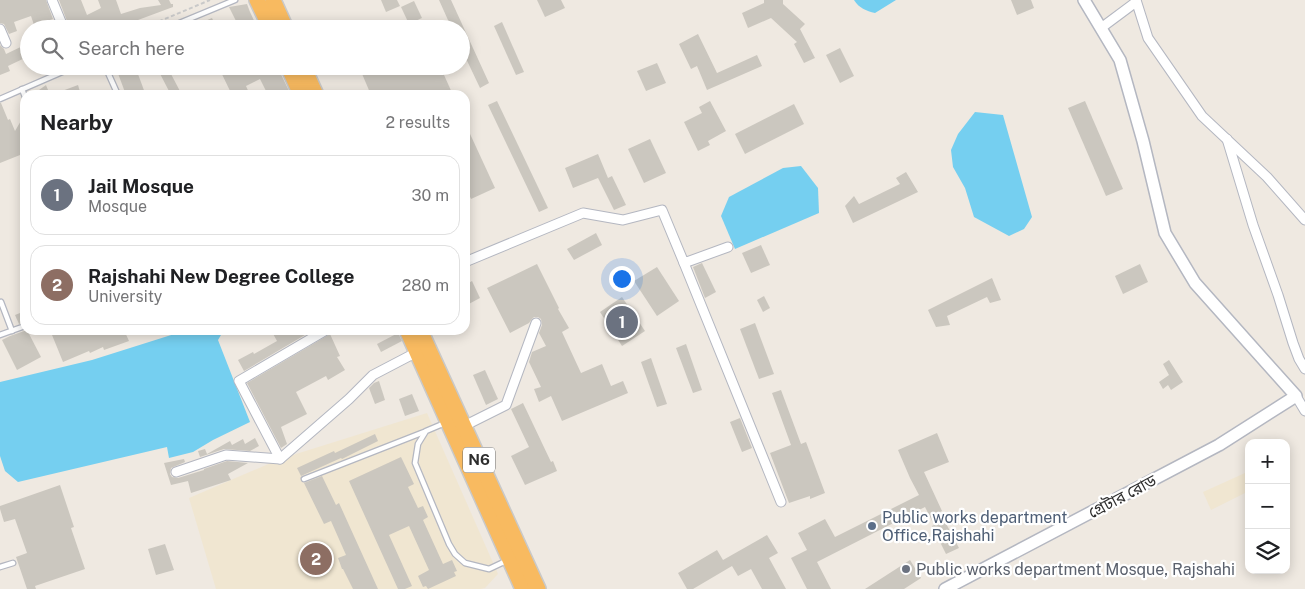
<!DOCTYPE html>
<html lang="en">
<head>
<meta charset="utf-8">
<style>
	:root { --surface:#fff; --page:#f6f6f6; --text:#202124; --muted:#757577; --line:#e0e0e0; --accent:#0b8043 }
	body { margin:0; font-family:"Public Sans","Noto Sans Bengali",sans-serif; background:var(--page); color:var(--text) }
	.controls { position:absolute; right:15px; bottom:15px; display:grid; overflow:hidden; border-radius:10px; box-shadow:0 2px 12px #0003 }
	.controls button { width:45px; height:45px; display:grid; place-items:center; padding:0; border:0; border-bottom:1px solid var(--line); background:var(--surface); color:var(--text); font:25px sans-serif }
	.you { position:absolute; left:621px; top:278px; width:18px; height:18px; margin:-12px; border:4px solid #fff; border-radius:50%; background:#1a73e8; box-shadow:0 0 0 8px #1a73e833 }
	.badge { display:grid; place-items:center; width:32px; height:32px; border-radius:50%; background:var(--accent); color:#fff; font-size:16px; font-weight:700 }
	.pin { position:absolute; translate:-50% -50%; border:2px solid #fff; box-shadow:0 1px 5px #0006 }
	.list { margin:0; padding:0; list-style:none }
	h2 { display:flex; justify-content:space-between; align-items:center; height:65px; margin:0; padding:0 20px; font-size:21px }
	h2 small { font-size:16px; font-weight:400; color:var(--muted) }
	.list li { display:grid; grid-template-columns:32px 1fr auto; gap:15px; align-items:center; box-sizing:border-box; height:80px; margin:0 10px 10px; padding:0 10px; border:1px solid var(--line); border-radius:15px }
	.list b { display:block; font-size:19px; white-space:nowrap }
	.list p { margin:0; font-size:16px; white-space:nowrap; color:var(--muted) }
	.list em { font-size:16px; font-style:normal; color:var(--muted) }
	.icon { flex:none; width:28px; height:28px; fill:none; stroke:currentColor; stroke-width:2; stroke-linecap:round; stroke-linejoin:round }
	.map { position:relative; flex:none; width:1305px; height:589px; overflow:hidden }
	.search { position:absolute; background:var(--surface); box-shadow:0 2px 12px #0003; left:20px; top:20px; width:450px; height:55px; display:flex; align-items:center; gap:12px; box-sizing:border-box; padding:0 18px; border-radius:28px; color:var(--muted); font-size:19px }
	.panel { position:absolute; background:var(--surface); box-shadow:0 2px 12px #0003; left:20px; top:90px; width:450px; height:245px; border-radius:15px }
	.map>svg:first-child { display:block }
	.education { fill:#f0e6d1 }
	.water { fill:#75cff0 }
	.building { fill:#cbc7bf }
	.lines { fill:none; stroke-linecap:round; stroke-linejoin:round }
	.service-casing { stroke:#b4b7c1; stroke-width:7 }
	.minor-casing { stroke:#b4b7c1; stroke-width:11 }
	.tertiary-casing { stroke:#b4b7c1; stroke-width:14 }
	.trunk-casing { stroke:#c9c9c9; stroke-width:18 }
	.path { stroke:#c9c9c9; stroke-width:2; stroke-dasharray:4 2.5; stroke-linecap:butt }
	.service { stroke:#fff; stroke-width:4.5 }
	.minor { stroke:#fff; stroke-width:9 }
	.tertiary { stroke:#fff; stroke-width:11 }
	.trunk { stroke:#f8ba60; stroke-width:15 }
	.service-dot { fill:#5c6f8a; stroke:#fff; stroke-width:2 }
	.worship-dot { fill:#6b7280; stroke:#fff; stroke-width:2 }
	.labels { text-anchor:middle; stroke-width:4.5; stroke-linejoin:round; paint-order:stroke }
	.shield { fill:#fff; stroke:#6d6d6d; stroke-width:1 }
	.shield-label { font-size:15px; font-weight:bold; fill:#2e2e2e }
	.street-label { font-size:16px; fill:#2e2e2e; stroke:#fff }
	.service-label { font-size:16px; fill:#4e5e75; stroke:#fff; text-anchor:start }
	.worship-label { font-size:16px; fill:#5b616d; stroke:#fff; text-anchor:start }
</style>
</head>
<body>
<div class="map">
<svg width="1305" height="589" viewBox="0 0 1305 589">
	<rect width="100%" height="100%" fill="#efe9e1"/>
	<g class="education">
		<polygon points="427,413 498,574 485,588 481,589 216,589 189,498 280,459"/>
		<polygon points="1245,473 1249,481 1249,491 1211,510 1203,492"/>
	</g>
	<g class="water">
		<path d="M854,0H896L875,13C866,11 859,8 854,0Z"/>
		<polygon points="975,112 1003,115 1032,217 1024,229 1009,236 974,217 965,188 953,167 951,150 958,134"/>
		<polygon points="801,166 818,188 819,213 735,249 721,216 729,197 783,168"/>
		<polygon points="187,330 224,330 218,340 250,422 213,440 193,452 169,458 167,447 18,482 5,471 0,456 0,382 92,360"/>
	</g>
	<g class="building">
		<polygon points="0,0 46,0 53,19 34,25 31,16 14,22 17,31 9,34 4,24 0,23"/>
		<polygon points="59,0 81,0 87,15 101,8 98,0 116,0 121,14 140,8 161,5 158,0 169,0 171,4 173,4 173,7 138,20 140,24 126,29 70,29"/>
		<polygon points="381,0 397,0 400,6 386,12"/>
		<polygon points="439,0 451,0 489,83 480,88 461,48 461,29 452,29"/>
		<polygon points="537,0 561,0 565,8 545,17"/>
		<polygon points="764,0 783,0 783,4 805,24 800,29 815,58 804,63 794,44 797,42 771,18 748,28 742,13 764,3"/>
		<polygon points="1011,0 1031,0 1034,8 1017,15"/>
		<polygon points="414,1 422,18 409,24 401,7"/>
		<polygon points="247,4 250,12 258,29 240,29 229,7"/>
		<polygon points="212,18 217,29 187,29"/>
		<polygon points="502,22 524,72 516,75 494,26"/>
		<polygon points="698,34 717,73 757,55 762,66 707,90 697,66 691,69 679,44"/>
		<polygon points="29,43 29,56 8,66 10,71 0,75 0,45 4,49 6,54"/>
		<polygon points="840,48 854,76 840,83 826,55"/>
		<polygon points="657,63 666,83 646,91 637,71"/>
		<polygon points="122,66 135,66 145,93 139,95 126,95 116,68"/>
		<polygon points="156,66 172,66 175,72 171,74 182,95 171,95"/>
		<polygon points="218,66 236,66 239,72 249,66 277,66 291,95 268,95 260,79 246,86 250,95 232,95"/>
		<polygon points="366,66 440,66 453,95 371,95 360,69"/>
		<polygon points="46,85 50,95 32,95"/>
		<polygon points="78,85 81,95 54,95 54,94"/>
		<polygon points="497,101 548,208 539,212 488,105"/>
		<polygon points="710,101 726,131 708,141 710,145 698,151 684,122 702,113 699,107"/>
		<polygon points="1085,101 1123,189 1106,196 1068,108"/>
		<polygon points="0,103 1,103 8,120 10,119 15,131 25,114 25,153 0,163"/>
		<polygon points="794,104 804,124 745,154 735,134"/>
		<polygon points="465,123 495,188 471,199 465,186"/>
		<polygon points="650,139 666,173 644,183 628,149"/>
		<polygon points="598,154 608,178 612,176 626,205 614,210 598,178 573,188 565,168"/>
		<polygon points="906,172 918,192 853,223 845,206 854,196 859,204 900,184 896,178"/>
		<polygon points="596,233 602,245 574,260 567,249"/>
		<polygon points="761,245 770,265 751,273 742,253"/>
		<polygon points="702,263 716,292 705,298 693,267"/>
		<polygon points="537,264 559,308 558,309 569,328 562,332 581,373 602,364 611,386 623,381 628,393 562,421 551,396 539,402 534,389 541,387 529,362 532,352 546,346 539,333 542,325 541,319 538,317 534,317 532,319 529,323 510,333 487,288"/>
		<polygon points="1140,264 1148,282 1123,294 1115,276"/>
		<polygon points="657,267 679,301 657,316 634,281"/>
		<polygon points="992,278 1001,300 990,303 987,297 947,316 950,325 936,327 928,310"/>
		<polygon points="472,281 480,298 465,306 465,285"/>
		<polygon points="764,296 770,308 763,312 757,300"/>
		<polygon points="622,297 645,331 622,346 600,312"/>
		<polygon points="25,311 25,322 19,324 15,315"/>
		<polygon points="755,323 774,374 759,379 740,329"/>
		<polygon points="27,330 41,357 17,370 2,340 10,336"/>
		<polygon points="50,330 92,330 95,335 105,331 106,334 115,330 124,330 129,341 104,350 103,347 90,353 89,351 63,362"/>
		<polygon points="271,330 308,330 310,332 244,371 238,360 253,352 254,354 277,341"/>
		<polygon points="398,333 402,341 381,352 377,344"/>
		<polygon points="330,334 340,356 337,357 345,370 328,380 326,376 296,392 307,414 281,427 287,444 281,448 247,383"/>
		<polygon points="686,344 702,390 693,393 676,348"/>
		<polygon points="651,358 667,404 657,407 641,362"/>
		<polygon points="1169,360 1183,382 1171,390 1168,385 1163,389 1159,382 1169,375 1163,364"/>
		<polygon points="485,370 498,399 486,405 473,375"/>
		<polygon points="379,381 385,400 375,404 369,388 374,383"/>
		<polygon points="781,390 801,444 806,442 825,493 810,499 810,496 789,503 770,453 791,445 772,393"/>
		<polygon points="412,394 419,411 405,416 399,399"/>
		<polygon points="523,403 551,462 553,461 557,471 525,485 511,456 529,447 511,409"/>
		<polygon points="740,418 752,448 742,452 730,422"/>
		<polygon points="937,433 949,462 924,472 942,511 940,512 959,548 946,554 932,526 934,525 925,507 817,562 831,589 807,589 791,558 807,550 798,533 825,519 835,537 919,495 910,478 898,450"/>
		<polygon points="375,434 378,441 342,459 341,458 301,476 297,468 334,451 335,453"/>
		<polygon points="255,438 259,446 250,451 224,449 200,457 198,451 205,449 207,454 230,441 232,445 243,439 245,444"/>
		<polygon points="401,457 414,484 408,487 418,508 423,506 428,517 423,520 443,564 452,560 457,571 454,572 456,576 428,589 426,586 423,587 418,576 429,570 409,526 389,535 412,586 405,589 398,589 349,481"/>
		<polygon points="184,459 185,462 171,468 170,474 172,477 178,478 204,470 204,469 227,461 248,463 228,474 231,480 191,493 188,481 171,485 164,463"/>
		<polygon points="322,476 336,505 339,503 378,589 353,589 343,569 342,569 338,558 346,555 331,521 324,524 304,483"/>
		<polygon points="60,485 74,527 71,528 85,569 35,586 36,589 27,589 16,557 27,553 15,519 4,522 0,509 0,506"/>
		<polygon points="767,535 778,553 769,558 786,589 762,589 751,569 738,576 732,566 693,589 687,589 678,573 717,550 723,560"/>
		<polygon points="165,544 174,570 156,575 148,549"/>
		<polygon points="910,560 921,578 904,589 865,589"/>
	</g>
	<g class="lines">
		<g class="service-casing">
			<g id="service">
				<polyline points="165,29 235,0"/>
				<polyline points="105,66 118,95"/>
				<polyline points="22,89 25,97"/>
				<polyline points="0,99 76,66"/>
				<polyline points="0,303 1,302 12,331"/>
				<polyline points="0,335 25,326"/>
				<polyline points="445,423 426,431 418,444 415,463 449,544 455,554 465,563 489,569 506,561"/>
				<polyline points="304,479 424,432"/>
				<polyline points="0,567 13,563"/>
			</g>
		</g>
		<g class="minor-casing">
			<g id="minor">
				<polyline points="52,0 64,29"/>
				<polyline points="1136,0 1148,38 1202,116 1267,177 1305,220"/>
				<polyline points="1101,28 1136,2"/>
				<polyline points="0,29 6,43"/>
				<polyline points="1227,139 1253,225 1278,295 1293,343 1299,359 1305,369"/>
				<polyline points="465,262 583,213 623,220 662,210 684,263 728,247"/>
				<polyline points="684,263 781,502"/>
				<polyline points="1296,396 1305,411"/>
				<polyline points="464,426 506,405 536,323"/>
				<polyline points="280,459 239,381 326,330"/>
				<polyline points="176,472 226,455 280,459 349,399 373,375 417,352"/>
			</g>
		</g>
		<g class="tertiary-casing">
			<polyline id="tertiary" points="945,589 1219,445 1296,396 1195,283 1165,233 1143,141 1120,60 1084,0"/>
		</g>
		<g class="trunk-casing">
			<g id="trunk">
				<polyline points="257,0 271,29"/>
				<polyline points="273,0 286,29"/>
				<polyline points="288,66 301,95"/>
				<polyline points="303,66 316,95"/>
				<polyline points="407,330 523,589"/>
				<polyline points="420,330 538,589"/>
			</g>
		</g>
		<polyline class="path" points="141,29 210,0"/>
		<use href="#service" class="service"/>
		<use href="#minor" class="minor"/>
		<use href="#tertiary" class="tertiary"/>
		<use href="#trunk" class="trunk"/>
	</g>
	<circle class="service-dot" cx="872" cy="526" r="5"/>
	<circle class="worship-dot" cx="906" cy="569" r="5"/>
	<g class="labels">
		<rect class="shield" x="463" y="447.5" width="32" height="25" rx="4"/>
		<g class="shield-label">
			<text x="479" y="465">N6</text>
		</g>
		<g class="street-label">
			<text transform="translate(1122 496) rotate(-28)" y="6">গ্রেটার রোড</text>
		</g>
		<g class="service-label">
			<text x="882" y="523">Public works department<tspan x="882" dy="18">Office,Rajshahi</tspan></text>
		</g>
		<g class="worship-label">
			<text x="916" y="575">Public works department Mosque, Rajshahi</text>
		</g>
	</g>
</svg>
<div class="controls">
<button>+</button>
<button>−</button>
<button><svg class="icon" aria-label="layers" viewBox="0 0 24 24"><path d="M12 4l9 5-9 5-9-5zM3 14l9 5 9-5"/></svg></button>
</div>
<div class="you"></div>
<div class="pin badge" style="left:622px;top:322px;background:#6b7280">1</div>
<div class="pin badge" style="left:316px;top:559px;background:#8d6e63">2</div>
<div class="search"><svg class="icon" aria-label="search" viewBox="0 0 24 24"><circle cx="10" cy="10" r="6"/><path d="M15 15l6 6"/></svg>Search here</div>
<section class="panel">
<h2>Nearby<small>2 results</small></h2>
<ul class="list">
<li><span class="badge" style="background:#6b7280">1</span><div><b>Jail Mosque</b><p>Mosque</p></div><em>30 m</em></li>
<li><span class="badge" style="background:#8d6e63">2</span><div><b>Rajshahi New Degree College</b><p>University</p></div><em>280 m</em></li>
</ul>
</section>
</div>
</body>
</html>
